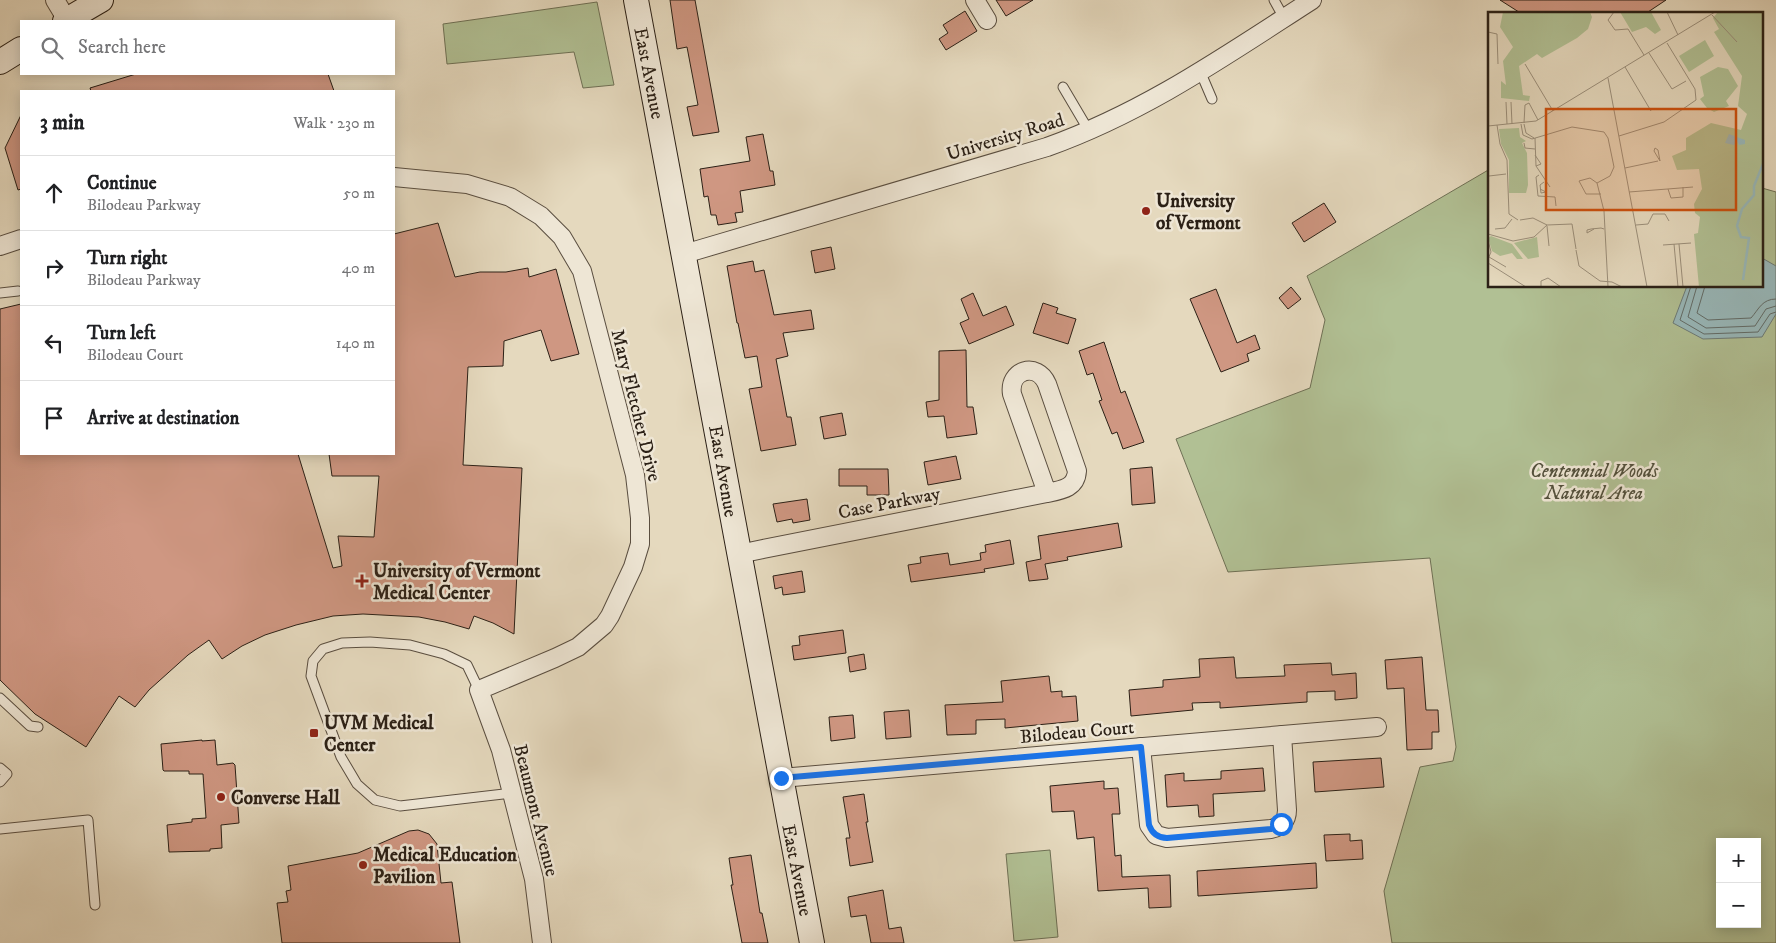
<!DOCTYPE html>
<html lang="en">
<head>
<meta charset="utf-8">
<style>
	:root { --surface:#fff; --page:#f6f6f6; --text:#202124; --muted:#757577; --line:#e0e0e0 }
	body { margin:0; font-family:"IM FELL DW Pica",serif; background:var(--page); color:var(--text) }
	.controls { position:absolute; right:15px; bottom:15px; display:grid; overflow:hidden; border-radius:0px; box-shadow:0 2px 12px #0003 }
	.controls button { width:45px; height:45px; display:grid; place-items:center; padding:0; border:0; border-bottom:1px solid var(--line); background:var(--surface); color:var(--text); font:25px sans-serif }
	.stop { position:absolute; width:15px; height:15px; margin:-11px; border:4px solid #1a73e8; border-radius:50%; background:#fff }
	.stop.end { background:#1a73e8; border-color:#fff; box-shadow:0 1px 5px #0008 }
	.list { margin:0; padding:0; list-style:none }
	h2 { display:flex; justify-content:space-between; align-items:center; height:65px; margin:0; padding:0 20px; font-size:21px }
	h2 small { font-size:16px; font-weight:400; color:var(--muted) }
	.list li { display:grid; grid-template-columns:32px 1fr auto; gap:15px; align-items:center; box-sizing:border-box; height:75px; padding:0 20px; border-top:1px solid var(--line) }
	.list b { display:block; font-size:19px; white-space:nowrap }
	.list p { margin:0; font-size:16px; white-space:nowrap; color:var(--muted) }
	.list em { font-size:16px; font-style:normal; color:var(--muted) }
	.icon { flex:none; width:28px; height:28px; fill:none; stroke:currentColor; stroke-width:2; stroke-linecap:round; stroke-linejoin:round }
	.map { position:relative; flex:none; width:1776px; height:943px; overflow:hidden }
	.search { position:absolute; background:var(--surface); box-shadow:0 2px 12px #0003; left:20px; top:20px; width:375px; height:55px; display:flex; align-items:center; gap:12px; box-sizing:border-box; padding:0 18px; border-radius:0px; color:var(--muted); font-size:19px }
	.panel { position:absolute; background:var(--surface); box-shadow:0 2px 12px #0003; left:20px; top:90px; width:375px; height:365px; border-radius:0px }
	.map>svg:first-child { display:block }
	.green { fill:#b1c094; stroke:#6e7055; fill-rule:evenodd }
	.water { fill:#98b8ba; stroke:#6c7b78 }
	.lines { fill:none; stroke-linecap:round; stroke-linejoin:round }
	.shore { stroke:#626c68; stroke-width:1 }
	.building { fill:#cf9782; stroke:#2b2016 }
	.lane-casing { stroke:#5a4e40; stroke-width:11 }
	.street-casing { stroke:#5a4e40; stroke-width:20 }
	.secondary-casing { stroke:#2b2016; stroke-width:26 }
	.lane { stroke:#eee6d5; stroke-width:9 }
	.street { stroke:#eee6d5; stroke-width:18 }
	.secondary { stroke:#eee6d5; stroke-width:24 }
	.route { stroke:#1a73e8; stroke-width:6 }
	.poi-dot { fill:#8f2418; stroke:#eee6d5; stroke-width:2 }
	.labels { text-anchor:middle; stroke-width:5; stroke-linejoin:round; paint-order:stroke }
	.street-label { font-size:19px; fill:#2b2016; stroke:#eee6d5 }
	.poi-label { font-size:19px; font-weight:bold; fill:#2b2016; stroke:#eee6d5; text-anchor:start }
	.park-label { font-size:19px; font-style:italic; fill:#53503c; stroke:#eee6d5 }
	.inset-river { fill:none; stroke:#98b8ba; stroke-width:2.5 }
	.inset-road { fill:none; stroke:#9b8f7b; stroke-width:1 }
	.view { fill:#cc500e; fill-opacity:0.15; stroke:#cc500e; stroke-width:2.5 }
	.inset-edge { fill:none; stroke:#2b2016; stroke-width:2.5 }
</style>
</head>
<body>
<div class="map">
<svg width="1776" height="943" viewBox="0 0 1776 943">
	<rect width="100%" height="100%" fill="#e5d9be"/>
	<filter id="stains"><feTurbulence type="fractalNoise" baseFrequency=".004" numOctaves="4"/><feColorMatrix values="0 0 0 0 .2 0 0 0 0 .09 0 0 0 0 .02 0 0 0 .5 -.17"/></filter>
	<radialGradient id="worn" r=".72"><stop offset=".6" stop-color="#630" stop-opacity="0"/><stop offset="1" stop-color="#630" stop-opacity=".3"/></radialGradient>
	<g class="green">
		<polygon points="597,2 614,85 583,88 574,52 447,64 443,24"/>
		<path d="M1490,169V286H1762V188L1776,192V943H1392L1384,891L1420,767L1453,761L1456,747L1430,558L1228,572L1176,439L1310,388L1325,320L1307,276ZM1720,842H1757V924H1720Z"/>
		<polygon points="1050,850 1058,937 1014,941 1006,854"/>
	</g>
	<polygon class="water" points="1762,258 1776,266 1776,314 1762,337 1703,339 1673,323 1687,286 1762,286"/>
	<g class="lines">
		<g class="shore">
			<polyline points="1691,286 1680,320 1704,334 1758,332 1770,314 1776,312"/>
			<polyline points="1697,286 1688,317 1706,328 1755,326 1766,309 1776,306"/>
			<path d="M1705,286L1697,313L1708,320L1751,318C1759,309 1762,299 1776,299"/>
		</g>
	</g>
	<g class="building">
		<polygon points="670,0 695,0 719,132 693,136 687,107 698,105 687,47 677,49"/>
		<polygon points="996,0 1033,0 1006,16"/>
		<polygon points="1500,0 1666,0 1645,14 1522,14"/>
		<polygon points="965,11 977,31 946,50 939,39 948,33 943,25"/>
		<polygon points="136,74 328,74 334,91 91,91 90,88"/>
		<polygon points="21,115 21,189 18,190 5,148"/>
		<polygon points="763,134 770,171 773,171 775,185 740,191 743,212 735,213 737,222 718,225 716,215 711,215 708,196 704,197 700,169 750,161 746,137"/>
		<polygon points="1324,203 1336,222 1304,242 1292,223"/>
		<polygon points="438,223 455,277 480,272 506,272 528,268 529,277 556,269 579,354 551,361 541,330 504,341 503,366 468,367 463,465 522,468 514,634 493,623 474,616 469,629 445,622 419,617 363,614 333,616 296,625 265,635 242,646 222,659 209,640 188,655 149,690 135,707 119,696 86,747 35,714 0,680 0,309 21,304 21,454 298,454 333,568 342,566 338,536 374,537 379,476 332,476 329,454 394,454 394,234"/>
		<polygon points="831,247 835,269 815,273 811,251"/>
		<polygon points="753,261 755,272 764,270 774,315 811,310 814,329 783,333 788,356 776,359 787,417 791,417 796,445 761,451 749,389 762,387 757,356 745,358 738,323 737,323 727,266"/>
		<polygon points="1291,287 1301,299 1288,309 1279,298"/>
		<polygon points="1216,289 1237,343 1255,335 1260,349 1247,354 1249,361 1221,372 1190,299"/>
		<polygon points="973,293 983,316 1006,306 1014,325 969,344 960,323 969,319 961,299"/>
		<polygon points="1043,303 1058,308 1056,313 1076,319 1068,344 1033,333"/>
		<polygon points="1104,342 1121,393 1125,391 1144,442 1123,449 1117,432 1112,434 1099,401 1102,400 1093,373 1087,375 1079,351"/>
		<polygon points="966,350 967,407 973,407 977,434 947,438 944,416 928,417 926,402 939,400 939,351"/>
		<polygon points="842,413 846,435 824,439 820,417"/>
		<polygon points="956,456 961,479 928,485 924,462"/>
		<polygon points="1152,467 1155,503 1132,505 1130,469"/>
		<polygon points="839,469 888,469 889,495 867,495 867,486 839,486"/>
		<polygon points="807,499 810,520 793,523 792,519 777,522 773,504"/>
		<polygon points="1118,523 1122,547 1067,557 1068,560 1045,564 1048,579 1029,581 1026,562 1041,559 1038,536"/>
		<polygon points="1010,540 1014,564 984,569 985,572 911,582 908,565 921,563 920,557 948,553 950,565 981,560 980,553 986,552 985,545"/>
		<polygon points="802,571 805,592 783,595 782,587 775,589 773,576"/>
		<polygon points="843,630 846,653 794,660 792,646 800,645 799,636"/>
		<polygon points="864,654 866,669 850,672 848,657"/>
		<polygon points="1234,657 1236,678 1285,676 1284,665 1331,663 1332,675 1356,673 1357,698 1335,700 1335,691 1307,692 1307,702 1220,708 1220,702 1192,703 1193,710 1131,716 1129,690 1163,687 1163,680 1200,677 1199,659"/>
		<polygon points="1422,657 1426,710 1438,710 1439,732 1432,732 1432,749 1407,750 1404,688 1387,689 1385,660"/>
		<polygon points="1049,676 1051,692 1062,691 1062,697 1076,696 1078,721 1005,728 1005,719 976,720 976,734 947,735 945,705 1003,702 1001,681"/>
		<polygon points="909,710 911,737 886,739 884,712"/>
		<polygon points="853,715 855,738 831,741 829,717"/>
		<polygon points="202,740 202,741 215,740 217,765 233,763 235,765 239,823 221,825 222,848 210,849 210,851 169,852 167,825 192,822 192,819 206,818 203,774 189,774 189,771 164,771 163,770 161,744"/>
		<polygon points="1381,758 1384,787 1315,792 1313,762"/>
		<polygon points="1263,768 1265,791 1213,794 1214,816 1199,817 1198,805 1167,807 1165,775 1184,773 1184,781 1221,779 1221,771"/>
		<polygon points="1104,781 1104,789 1118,788 1120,814 1112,814 1115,856 1121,855 1122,877 1170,875 1171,907 1149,908 1148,888 1098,891 1094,837 1077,839 1074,811 1052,812 1050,786"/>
		<polygon points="864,794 868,822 866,822 873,862 850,866 846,838 850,838 843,797"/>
		<polygon points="418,830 429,834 437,844 441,883 452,882 460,943 282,943 277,903 288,902 286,891 291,890 288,866 358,853 409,831"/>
		<polygon points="1350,834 1350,841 1362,840 1363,859 1326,861 1324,835"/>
		<polygon points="751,855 760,913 762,913 768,943 742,943 731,885 733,885 729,858"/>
		<polygon points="1316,863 1317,888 1198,896 1197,871"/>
		<polygon points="883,890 889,929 901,927 904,943 871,943 866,915 851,917 848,897"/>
	</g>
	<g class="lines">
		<g class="lane-casing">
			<g id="lane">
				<polyline points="1274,0 1284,18"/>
				<polyline points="1200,71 1212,99"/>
				<polyline points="1063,87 1089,131"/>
				<polyline points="0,293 18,291"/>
				<polyline points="479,690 467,665 444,654 410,645 370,642 342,643 323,649 313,661 311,676 341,757 357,784 375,800 400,806 512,793"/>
				<polyline points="0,698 30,726 38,727"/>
				<polyline points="0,768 7,774 0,782"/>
				<polyline points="0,829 88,820 95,905"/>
			</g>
		</g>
		<g class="street-casing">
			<g id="street">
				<polyline points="55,0 67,20"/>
				<polyline points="975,0 987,20"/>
				<polyline points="394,177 467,184 510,197 541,216 562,237 582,271 635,475 640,518 640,544 633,567 610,616 604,625 578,647 555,658 479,690 501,750 534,879 542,943"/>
				<polyline points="0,246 21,239"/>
				<path d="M684,254L1047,147C1145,112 1225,56 1312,0"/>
				<path d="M739,554L763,549L1047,493C1062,490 1076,488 1077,471L1047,384C1037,361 1008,370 1012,394L1047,493"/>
				<path d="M1141,747L1149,825L1156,835L1167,838L1271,829C1281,827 1287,821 1287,810L1282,735"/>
				<polyline points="781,778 1377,727"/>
			</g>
		</g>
		<g class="secondary-casing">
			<g id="secondary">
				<polyline points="636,0 812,943"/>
				<polyline points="65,21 101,0"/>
				<polyline points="0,62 21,49"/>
			</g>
		</g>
		<use href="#lane" class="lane"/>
		<use href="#street" class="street"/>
		<use href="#secondary" class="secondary"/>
	</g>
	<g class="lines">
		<path class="route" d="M781,778L1141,747L1149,825C1152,833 1158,838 1167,838L1271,829L1281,824"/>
	</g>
	<g class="poi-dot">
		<circle cx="1146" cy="211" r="5"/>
		<path d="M359.5 573.5h5v5h5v5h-5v5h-5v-5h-5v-5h5z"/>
		<rect x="309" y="728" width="10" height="10" rx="2.5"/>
		<circle cx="221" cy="797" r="5"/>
		<circle cx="363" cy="865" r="5"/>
	</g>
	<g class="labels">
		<g class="street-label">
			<text transform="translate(650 73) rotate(79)" y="7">East Avenue</text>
			<text transform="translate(1005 136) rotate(-17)" y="7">University Road</text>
			<text transform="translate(637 405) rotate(76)" y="7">Mary Fletcher Drive</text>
			<text transform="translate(724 471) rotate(80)" y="7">East Avenue</text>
			<text transform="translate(889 502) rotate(-11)" y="7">Case Parkway</text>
			<text transform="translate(1077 731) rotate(-5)" y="7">Bilodeau Court</text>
			<text transform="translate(537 810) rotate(76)" y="7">Beaumont Avenue</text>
			<text transform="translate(798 870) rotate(79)" y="7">East Avenue</text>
		</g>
		<g class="poi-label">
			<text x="1156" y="207">University<tspan x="1156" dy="22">of Vermont</tspan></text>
			<text x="373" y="577">University of Vermont<tspan x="373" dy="22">Medical Center</tspan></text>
			<text x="324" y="729">UVM Medical<tspan x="324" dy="22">Center</tspan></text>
			<text x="231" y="804">Converse Hall</text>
			<text x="373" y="861">Medical Education<tspan x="373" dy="22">Pavilion</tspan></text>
		</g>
		<g class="park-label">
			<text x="1594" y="477">Centennial Woods<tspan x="1594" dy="22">Natural Area</tspan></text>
		</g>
	</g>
	<g transform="translate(1488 12)">
		<rect width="275" height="275" fill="#e5d9be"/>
		<path d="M15,0H102L104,5L100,17L89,26L54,46L49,42L31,54L35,83L42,84L41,89L13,86V69L18,73L15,49L25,35L12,15ZM132,0H163L173,18L167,22L158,15L144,20ZM230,0H275V275H211L206,222L210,221L212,205L207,201L206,192L214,177L211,157L189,158L184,144L198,138V126L223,111L253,118L259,102L250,94L254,64L226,20L231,17L225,6ZM217,28L226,44L201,60L191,44ZM230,55L240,57L250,74L238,89L241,94L226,100L219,96L212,87L216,84L212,65ZM31,116L32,125L38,129L34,131L39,141L40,173L38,181H21V148L13,132L11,117ZM3,224L24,232L35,247H29L24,241L12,244L4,239L0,226ZM49,225L51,245L40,247L26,231Z" fill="#b1c094"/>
		<path d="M241,122L257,128V132L251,133L249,129L246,133L237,131Z" fill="#98b8ba"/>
		<path class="inset-river" d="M255,268L261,226L253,225L249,214L254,197L266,183V174L275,152"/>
		<path class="inset-road" d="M126,0L120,8L127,18L140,17L156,43M179,0L190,23M224,3L249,30M0,20L9,22L10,52M161,41L184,77L198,69M37,52L65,99M137,55L163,99M120,66L159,275M18,90L19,112M23,90L24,112M36,111L37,93L41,91L50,108M33,112L35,123L44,127L84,115L116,120L120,126L126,155L122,164L109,171M36,112L38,121L46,126M9,113L12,132L19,148L21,202L30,208M0,114L48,109L227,0M131,124L176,110L208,88L207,77L179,31M47,126L48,154L62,175M36,131L37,136L47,137M167,136L170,138L172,149L166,139ZM47,143L53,152L48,154M137,156L170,149M51,163L48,165L50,184L67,185L68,194M1,164L18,162M109,171L116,199L120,275M109,171L102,166L91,169L98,182H113M52,177L58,180L53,181L52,173L56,170M180,177L183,186L195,185V175M141,180L205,175M32,208L45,206L59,213L84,212L88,237M148,213L160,212L165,202H177L181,209M59,214L61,234M7,217L17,216L24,207M106,217L99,221V218L103,217L113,216L116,217M0,222L25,229L46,225L59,213M0,228L3,240L0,247M186,232L190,275M191,232L195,275M175,233L203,231M88,238L91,254L112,269L124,270L134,275M1,245L18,255M0,251L38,275M53,275V269L60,266L73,275"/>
		<path class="view" d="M58,97H248V198H58Z"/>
		<rect width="275" height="275" class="inset-edge"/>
	</g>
	<rect width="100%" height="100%" filter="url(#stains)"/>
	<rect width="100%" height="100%" fill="url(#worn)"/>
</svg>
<div class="controls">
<button>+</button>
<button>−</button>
</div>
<div class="stop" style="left:1281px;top:824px"></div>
<div class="stop end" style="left:781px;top:778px"></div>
<div class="search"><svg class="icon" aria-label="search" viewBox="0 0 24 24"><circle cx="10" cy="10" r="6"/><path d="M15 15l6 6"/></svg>Search here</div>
<section class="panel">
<h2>3 min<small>Walk · 230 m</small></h2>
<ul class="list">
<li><svg class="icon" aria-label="ahead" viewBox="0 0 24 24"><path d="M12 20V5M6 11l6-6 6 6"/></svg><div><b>Continue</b><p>Bilodeau Parkway</p></div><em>50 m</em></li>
<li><svg class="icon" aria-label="right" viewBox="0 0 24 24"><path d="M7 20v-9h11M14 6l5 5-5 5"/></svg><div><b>Turn right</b><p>Bilodeau Parkway</p></div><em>40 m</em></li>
<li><svg class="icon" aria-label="left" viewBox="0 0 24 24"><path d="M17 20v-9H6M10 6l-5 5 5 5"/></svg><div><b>Turn left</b><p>Bilodeau Court</p></div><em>140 m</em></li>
<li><svg class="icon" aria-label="arrive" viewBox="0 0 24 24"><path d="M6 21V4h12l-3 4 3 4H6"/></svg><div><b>Arrive at destination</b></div></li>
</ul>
</section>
</div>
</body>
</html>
